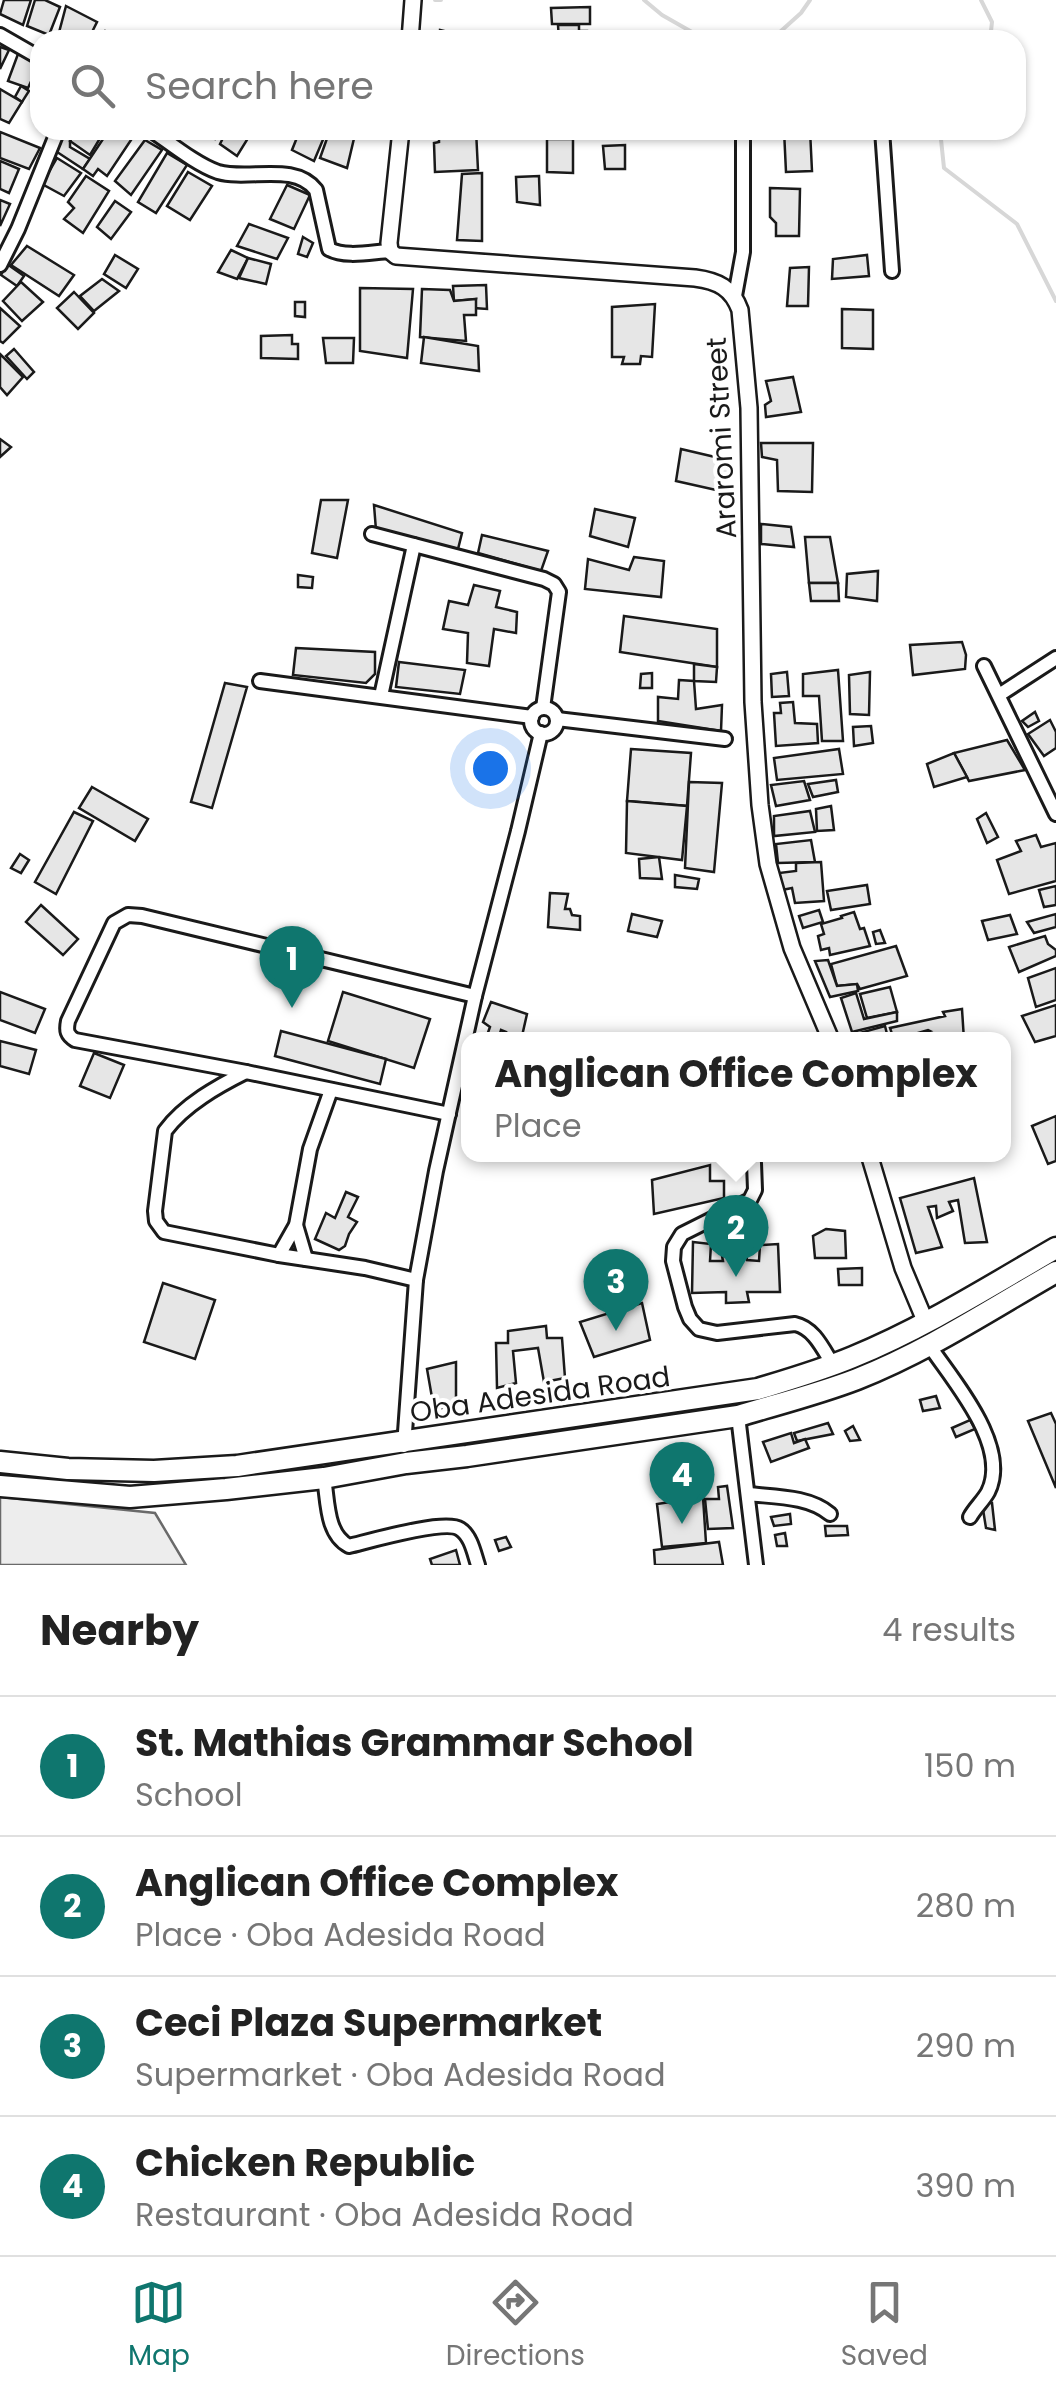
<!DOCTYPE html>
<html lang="en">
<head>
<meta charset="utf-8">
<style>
	:root { --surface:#fff; --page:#f6f6f6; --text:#222; --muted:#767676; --line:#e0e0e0; --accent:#0f766e }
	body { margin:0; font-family:Poppins,sans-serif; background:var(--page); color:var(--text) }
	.you { position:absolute; left:490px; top:768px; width:35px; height:35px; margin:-25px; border:8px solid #fff; border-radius:50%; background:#1a73e8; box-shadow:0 0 0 15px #1a73e833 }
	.badge { display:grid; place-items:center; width:65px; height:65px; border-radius:50%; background:var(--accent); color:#fff; font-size:32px; font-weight:700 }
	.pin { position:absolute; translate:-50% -82px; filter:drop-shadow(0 2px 5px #0008) }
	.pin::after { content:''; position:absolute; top:52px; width:35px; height:30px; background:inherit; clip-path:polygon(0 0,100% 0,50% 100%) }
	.popup { position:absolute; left:461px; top:1032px; width:550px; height:130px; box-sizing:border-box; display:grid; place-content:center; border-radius:20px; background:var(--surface); filter:drop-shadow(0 2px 8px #0005); font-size:32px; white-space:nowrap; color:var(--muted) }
	.popup b { font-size:38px; color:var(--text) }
	.popup::after { content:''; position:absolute; left:50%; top:100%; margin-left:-20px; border:20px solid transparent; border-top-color:var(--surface) }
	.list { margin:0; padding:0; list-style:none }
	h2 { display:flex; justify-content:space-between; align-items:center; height:130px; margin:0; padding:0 40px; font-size:42px }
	h2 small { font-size:32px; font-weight:400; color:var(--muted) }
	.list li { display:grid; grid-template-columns:65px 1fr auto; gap:30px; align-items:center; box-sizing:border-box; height:140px; padding:0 40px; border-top:2px solid var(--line) }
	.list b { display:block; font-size:38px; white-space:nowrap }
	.list p { margin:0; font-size:32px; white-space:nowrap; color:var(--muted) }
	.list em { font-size:32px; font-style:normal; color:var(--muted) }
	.icon { flex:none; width:55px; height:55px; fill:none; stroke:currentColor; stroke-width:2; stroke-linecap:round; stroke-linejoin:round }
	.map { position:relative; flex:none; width:1056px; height:1565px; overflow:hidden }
	.search { position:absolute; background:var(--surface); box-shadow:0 2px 8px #0004; left:30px; right:30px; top:30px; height:110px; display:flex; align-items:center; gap:25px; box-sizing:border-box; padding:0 35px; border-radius:30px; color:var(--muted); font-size:38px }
	.sheet { height:690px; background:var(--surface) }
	nav { display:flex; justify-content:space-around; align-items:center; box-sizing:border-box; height:140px; border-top:2px solid var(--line); background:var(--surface); font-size:28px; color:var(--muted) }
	nav a { display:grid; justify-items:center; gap:5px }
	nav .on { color:var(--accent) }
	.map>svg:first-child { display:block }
	.built { fill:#ededed; stroke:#6a6a6a; stroke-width:2.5 }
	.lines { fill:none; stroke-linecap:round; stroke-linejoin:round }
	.stream { stroke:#d7d7d7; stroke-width:4 }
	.building { fill:#e6e6e6; stroke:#1a1a1a; stroke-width:2.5 }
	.minor-casing { stroke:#1a1a1a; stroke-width:18 }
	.tertiary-casing { stroke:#1a1a1a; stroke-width:20 }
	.primary-casing { stroke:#1a1a1a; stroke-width:25 }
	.minor { stroke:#fff; stroke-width:12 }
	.tertiary { stroke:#fff; stroke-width:15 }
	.primary { stroke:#fff; stroke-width:20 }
	.labels { text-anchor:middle; stroke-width:8; stroke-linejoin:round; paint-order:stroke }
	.street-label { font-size:28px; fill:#1a1a1a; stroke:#fff }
</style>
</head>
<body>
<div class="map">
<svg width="1056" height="1565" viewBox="0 0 1056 1565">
	<rect width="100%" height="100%" fill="#fff"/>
	<polygon class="built" points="0,1497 155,1513 186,1565 0,1565"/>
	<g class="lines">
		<g class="stream">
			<polyline points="435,0 441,0"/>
			<polyline points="644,0 662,15 706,40"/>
			<polyline points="981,0 992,22 990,40"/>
			<polyline points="771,40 801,13 810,0"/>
			<polyline points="940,130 944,168 1017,224 1056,301"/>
		</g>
	</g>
	<g class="building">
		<polygon points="4,0 31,0 23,25 0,14"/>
		<polygon points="35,0 45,0 60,7 49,35 27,26"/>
		<polygon points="66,6 97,22 88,40 57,40"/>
		<polygon points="590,7 590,24 552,24 551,8"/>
		<polygon points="558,25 579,25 579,31 587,31 587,40 559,40"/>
		<polygon points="440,30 456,34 455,40 439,40"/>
		<polygon points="105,31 125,40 99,40"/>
		<polygon points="0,47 9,50 0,69"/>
		<polygon points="18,54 39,64 28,88 8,81"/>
		<polygon points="21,86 29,91 22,102 15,97"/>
		<polygon points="0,89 22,102 9,123 0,119"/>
		<polygon points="67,130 77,130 70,141 70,147 90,159 83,169 54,150"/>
		<polygon points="77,130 105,130 90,155 70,141"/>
		<polygon points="109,130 130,130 135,134 107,176 98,169 93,176 83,169"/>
		<polygon points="194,130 220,130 215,139 194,132"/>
		<polygon points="227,130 242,130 250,135 237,156 220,144"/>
		<polygon points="300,130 327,130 314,161 292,150"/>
		<polygon points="330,130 356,130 347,168 320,158"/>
		<polygon points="439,130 476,130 478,170 435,172 434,143 439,142"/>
		<polygon points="784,130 810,130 812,171 786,172"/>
		<polygon points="0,132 40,148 29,169 0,158"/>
		<polygon points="547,139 573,139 573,173 547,172"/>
		<polygon points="145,140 162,150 131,195 115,181"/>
		<polygon points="625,145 625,169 605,169 603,146"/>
		<polygon points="167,153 187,165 156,213 138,202"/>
		<polygon points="57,158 81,173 64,196 42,184"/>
		<polygon points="0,161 19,169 9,193 0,189"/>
		<polygon points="188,172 212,186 190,220 167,206"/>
		<polygon points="482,173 482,241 457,240 462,174"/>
		<polygon points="86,176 109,191 83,233 64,219 74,208 68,202"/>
		<polygon points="539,176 540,205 517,202 516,177"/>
		<polygon points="287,185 310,195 294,229 270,219"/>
		<polygon points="770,188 800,189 799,236 776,236 776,223 770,217"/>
		<polygon points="0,200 10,204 0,226"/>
		<polygon points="115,201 131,212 111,239 97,227"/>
		<polygon points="249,224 288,238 277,259 237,246"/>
		<polygon points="303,237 313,243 307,257 298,254"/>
		<polygon points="27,246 74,275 59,296 11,265"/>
		<polygon points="231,250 248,258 237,279 218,272"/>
		<polygon points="115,255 138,269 126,288 104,274"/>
		<polygon points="867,255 869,276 832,279 833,259"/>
		<polygon points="248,258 271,264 266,284 239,278"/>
		<polygon points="7,264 24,276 17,286 1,275"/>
		<polygon points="809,267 808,306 787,306 790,268"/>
		<polygon points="102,279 119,291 94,311 80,296"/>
		<polygon points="21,282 43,302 22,321 3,301"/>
		<polygon points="486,285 487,309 474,308 476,299 454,301 453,286"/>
		<polygon points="360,288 413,289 407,358 360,351"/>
		<polygon points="422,289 450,290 454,301 476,299 476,315 464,315 466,341 420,337"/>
		<polygon points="74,292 94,313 78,329 57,308"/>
		<polygon points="295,302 305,302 305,317 295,316"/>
		<polygon points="655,304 652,357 641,356 640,364 622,364 624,357 612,357 612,307"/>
		<polygon points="0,308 20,326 3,343 0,341"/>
		<polygon points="842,309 873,310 873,349 842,348"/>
		<polygon points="292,335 292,344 298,344 298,359 261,358 261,336"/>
		<polygon points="424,337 478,346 479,371 421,363"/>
		<polygon points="323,338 354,338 353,363 326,363"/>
		<polygon points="14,349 34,372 27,379 6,356"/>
		<polygon points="0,354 23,377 7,395 0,387"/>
		<polygon points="793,377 801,412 766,417 765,405 771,401 766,381"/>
		<polygon points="0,439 11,447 0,457"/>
		<polygon points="761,443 813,443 812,492 778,491 777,460 762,457"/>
		<polygon points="681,449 732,461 725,492 676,481"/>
		<polygon points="321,500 348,500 337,558 312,553"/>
		<polygon points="374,505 462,533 458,549 376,530"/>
		<polygon points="595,509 635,518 628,547 590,536"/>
		<polygon points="761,524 791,527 794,547 761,544"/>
		<polygon points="482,535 548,551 541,571 478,553"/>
		<polygon points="805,537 830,537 838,583 809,583"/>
		<polygon points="634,557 664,561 661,597 585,589 588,559 629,570"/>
		<polygon points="878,571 877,601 846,597 847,574"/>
		<polygon points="298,575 313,577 312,588 298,587"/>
		<polygon points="809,583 838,583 839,601 811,601"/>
		<polygon points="474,585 500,591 496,607 517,612 516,633 494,629 489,666 467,663 468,633 443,629 449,601 468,605"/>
		<polygon points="624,616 717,629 717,667 620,652"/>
		<polygon points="962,642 966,655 965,669 913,675 910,645"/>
		<polygon points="296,648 375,652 375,674 366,683 293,675"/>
		<polygon points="399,662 465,670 460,694 396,687"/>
		<polygon points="694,664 717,667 716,682 694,681"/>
		<polygon points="838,670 843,741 822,741 819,696 803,696 803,674"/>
		<polygon points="787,672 789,696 772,697 771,674"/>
		<polygon points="870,672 869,715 850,714 849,675"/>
		<polygon points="652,673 652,688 640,688 641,674"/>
		<polygon points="679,680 694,681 696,709 722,705 721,731 658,721 658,697 678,699"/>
		<polygon points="225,683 247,687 212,808 191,802"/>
		<polygon points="793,702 795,723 817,724 818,743 776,746 774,713 781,713 780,703"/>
		<polygon points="1035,712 1039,721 1028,727 1022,721"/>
		<polygon points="1050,720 1056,732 1056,748 1044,756 1028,734"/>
		<polygon points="871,726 873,743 854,746 853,727"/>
		<polygon points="1007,740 1025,770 969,781 954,753"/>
		<polygon points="631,749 691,753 687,806 627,801"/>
		<polygon points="839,749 843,774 777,780 774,758"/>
		<polygon points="954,753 967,777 934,787 927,764"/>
		<polygon points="836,780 838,792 813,797 808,784"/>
		<polygon points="804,781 810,800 776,806 771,785"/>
		<polygon points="689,782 722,783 714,872 685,868"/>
		<polygon points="92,787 148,819 135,841 79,808"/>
		<polygon points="627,801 687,806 682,860 626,853"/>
		<polygon points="831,806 834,830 817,831 816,809"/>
		<polygon points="810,811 815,832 774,836 774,816"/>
		<polygon points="74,812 93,821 56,894 35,882"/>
		<polygon points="986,813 998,837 987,843 977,819"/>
		<polygon points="1036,835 1041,847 1056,843 1056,881 1009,894 997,860 1021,851 1016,841"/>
		<polygon points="811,840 815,862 778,863 776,844"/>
		<polygon points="20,854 29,860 21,873 11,868"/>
		<polygon points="659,857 662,879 640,878 639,859"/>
		<polygon points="821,862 824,901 795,903 792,888 782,890 779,873 796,871 796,863"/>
		<polygon points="675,875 699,879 697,889 675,887"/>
		<polygon points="867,885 870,904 831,910 827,891"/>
		<polygon points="1056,886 1056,905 1044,907 1039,890"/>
		<polygon points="550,893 568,894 565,909 570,909 572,915 580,916 580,930 548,927"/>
		<polygon points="41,905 78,939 63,955 26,922"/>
		<polygon points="819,910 823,922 803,928 799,916"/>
		<polygon points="854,912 860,929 864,928 870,946 830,955 829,948 821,950 818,936 824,934 821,924 842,918 841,916"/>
		<polygon points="632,914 662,921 657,937 628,931"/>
		<polygon points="1056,914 1056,927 1034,933 1027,922"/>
		<polygon points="1010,915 1017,934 988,940 982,921"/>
		<polygon points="880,930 885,943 876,944 873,932"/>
		<polygon points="1045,936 1048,944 1056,950 1056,956 1019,972 1009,947"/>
		<polygon points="896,946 907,976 860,989 857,984 837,986 831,964"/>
		<polygon points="828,960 837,986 857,984 858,991 830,997 815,961"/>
		<polygon points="1056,968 1056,1000 1036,1007 1028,978"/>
		<polygon points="890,987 897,1012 867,1018 860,994"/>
		<polygon points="0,992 45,1009 35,1033 0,1020"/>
		<polygon points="343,992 430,1019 414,1068 328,1041"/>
		<polygon points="856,993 864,1019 897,1012 897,1021 852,1032 841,998"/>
		<polygon points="491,1002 527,1014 522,1036 515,1035 514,1040 503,1040 506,1032 501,1030 498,1040 486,1038 490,1027 483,1022"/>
		<polygon points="1056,1005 1056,1036 1035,1042 1022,1016"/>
		<polygon points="962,1009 964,1040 900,1040 930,1031 928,1030 894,1040 890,1028 945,1016 943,1012"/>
		<polygon points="885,1026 888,1038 846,1040 845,1037"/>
		<polygon points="281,1031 386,1059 380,1084 275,1056"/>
		<polygon points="0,1041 36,1050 29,1074 0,1066"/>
		<polygon points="94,1053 124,1065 110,1098 80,1086"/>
		<polygon points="1056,1116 1056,1161 1048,1164 1032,1126"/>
		<polygon points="710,1165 710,1181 724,1181 724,1198 654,1214 652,1180"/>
		<polygon points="974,1178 987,1242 965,1243 958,1200 949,1202 953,1211 937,1218 936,1206 928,1207 942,1247 916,1253 900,1198"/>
		<polygon points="346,1192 358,1197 348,1217 357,1222 349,1234 345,1246 339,1250 315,1239 326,1213 335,1218"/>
		<polygon points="826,1229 845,1231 846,1258 815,1258 813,1236"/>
		<polygon points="693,1242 711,1244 710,1261 723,1261 722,1256 746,1255 747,1260 759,1261 760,1245 778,1244 780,1292 747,1292 749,1302 726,1303 726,1292 692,1293"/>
		<polygon points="862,1268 862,1285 839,1285 838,1269"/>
		<polygon points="163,1283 215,1300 195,1359 144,1342"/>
		<polygon points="642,1303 650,1340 594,1357 580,1322"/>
		<polygon points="546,1326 547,1338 562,1338 565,1378 544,1382 538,1348 513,1351 516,1383 497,1388 496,1343 508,1343 508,1331"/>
		<polygon points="456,1362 456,1406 434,1409 427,1369"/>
		<polygon points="936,1396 940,1408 923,1411 920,1400"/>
		<polygon points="1051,1413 1056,1424 1056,1488 1028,1421"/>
		<polygon points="970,1420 975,1429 956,1437 952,1428"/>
		<polygon points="828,1423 833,1434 797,1441 794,1433"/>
		<polygon points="853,1426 860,1440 850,1441 845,1431"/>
		<polygon points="791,1433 794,1443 805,1439 809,1448 771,1462 763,1442"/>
		<polygon points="727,1486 733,1528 708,1529 705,1499 719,1499 718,1487"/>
		<polygon points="703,1497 706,1543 662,1547 657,1504"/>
		<polygon points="982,1503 992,1503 995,1530 986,1528"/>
		<polygon points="790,1514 791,1524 774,1526 771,1517"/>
		<polygon points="825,1526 847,1526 848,1535 826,1536"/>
		<polygon points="785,1533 787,1546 777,1546 775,1535"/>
		<polygon points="506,1537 511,1547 499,1551 495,1540"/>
		<polygon points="719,1542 723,1565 655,1565 654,1550"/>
		<polygon points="456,1550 460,1565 432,1565 430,1559"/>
	</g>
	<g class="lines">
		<g class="minor-casing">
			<g id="minor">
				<polyline points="0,35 40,58"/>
				<path d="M151,130C170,143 197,165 218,172C249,181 294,162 316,190L329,249C346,258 371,252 390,251"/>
				<polyline points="882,130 892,271"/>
				<polyline points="0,265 18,229 58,130"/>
				<polyline points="735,296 743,252 743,130"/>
				<polyline points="372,534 544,579 554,584 559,592 543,708"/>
				<polyline points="984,666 1056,814"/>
				<polyline points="260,681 532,717"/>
				<polyline points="999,695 1056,658"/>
				<polyline points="381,696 414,545"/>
				<circle cx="544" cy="721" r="13"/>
				<polyline points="557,719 725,739"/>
				<path d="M246,1072C218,1086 184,1105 165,1131L155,1211L156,1221L164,1232L279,1255L365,1268L416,1280"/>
				<path d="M449,1114L246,1072L75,1040C67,1035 66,1031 68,1021L114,923L128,915L142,916L475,996"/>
				<path d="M754,1163L755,1190L750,1200L682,1234L674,1247L673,1261L685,1307L690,1319L699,1329L717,1333L795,1324C814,1328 823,1349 833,1365"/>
				<polyline points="296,1225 306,1259"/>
				<polyline points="279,1255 296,1225 310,1149 331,1090"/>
				<path d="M929,1345C953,1381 1011,1446 988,1492C983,1501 975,1508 970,1517"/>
				<polyline points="738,1416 756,1565"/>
				<polyline points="404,1446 416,1280 436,1171 475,996 518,831 541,733"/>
				<path d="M324,1478C328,1501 326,1534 349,1546C370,1541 445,1519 460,1529C471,1536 474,1553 478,1565"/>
				<path d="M748,1494C775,1497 809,1496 830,1514"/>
			</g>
		</g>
		<g class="tertiary-casing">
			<g id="tertiary">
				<polyline points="410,40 413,0"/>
				<path d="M401,130L389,243L390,251L396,256L695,278C718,281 732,288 740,310L749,408L753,702L760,805L768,864L792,948L831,1040"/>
				<polyline points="869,1154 903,1268 926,1323"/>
			</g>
		</g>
		<g class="primary-casing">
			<g id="primary">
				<path d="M0,1462L68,1469L154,1471L237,1466L758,1389C791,1379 822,1370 853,1357C924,1328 990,1286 1056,1248"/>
				<path d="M0,1486L130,1497L226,1489L324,1478L406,1463L467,1456L738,1416C778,1404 818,1394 857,1379C928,1351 991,1309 1056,1272"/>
			</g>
		</g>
		<use href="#minor" class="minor"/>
		<use href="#tertiary" class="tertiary"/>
		<use href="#primary" class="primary"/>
	</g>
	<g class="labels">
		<g class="street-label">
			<text transform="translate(721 438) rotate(-93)" y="10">Araromi Street</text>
			<text transform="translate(540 1394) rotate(-8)" y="10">Oba Adesida Road</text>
		</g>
	</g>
</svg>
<div class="you"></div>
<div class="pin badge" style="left:292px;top:1008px">1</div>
<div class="pin badge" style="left:736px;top:1277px">2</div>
<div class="popup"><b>Anglican Office Complex</b>Place</div>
<div class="pin badge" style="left:616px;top:1331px">3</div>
<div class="pin badge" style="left:682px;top:1524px">4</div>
<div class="search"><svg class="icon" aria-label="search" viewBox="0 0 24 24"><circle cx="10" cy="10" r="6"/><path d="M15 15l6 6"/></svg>Search here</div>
</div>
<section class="sheet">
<h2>Nearby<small>4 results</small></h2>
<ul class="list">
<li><span class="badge">1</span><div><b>St. Mathias Grammar School</b><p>School</p></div><em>150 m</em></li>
<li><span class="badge">2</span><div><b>Anglican Office Complex</b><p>Place · Oba Adesida Road</p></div><em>280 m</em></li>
<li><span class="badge">3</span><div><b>Ceci Plaza Supermarket</b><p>Supermarket · Oba Adesida Road</p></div><em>290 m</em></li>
<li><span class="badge">4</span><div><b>Chicken Republic</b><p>Restaurant · Oba Adesida Road</p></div><em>390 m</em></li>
</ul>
</section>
<nav>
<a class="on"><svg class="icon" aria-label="map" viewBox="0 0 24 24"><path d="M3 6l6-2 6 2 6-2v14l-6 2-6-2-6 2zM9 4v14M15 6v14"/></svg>Map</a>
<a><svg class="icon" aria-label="directions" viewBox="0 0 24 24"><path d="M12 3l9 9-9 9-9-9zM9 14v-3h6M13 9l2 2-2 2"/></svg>Directions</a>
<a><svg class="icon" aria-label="saved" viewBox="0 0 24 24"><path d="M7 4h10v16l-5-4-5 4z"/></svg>Saved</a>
</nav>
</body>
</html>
